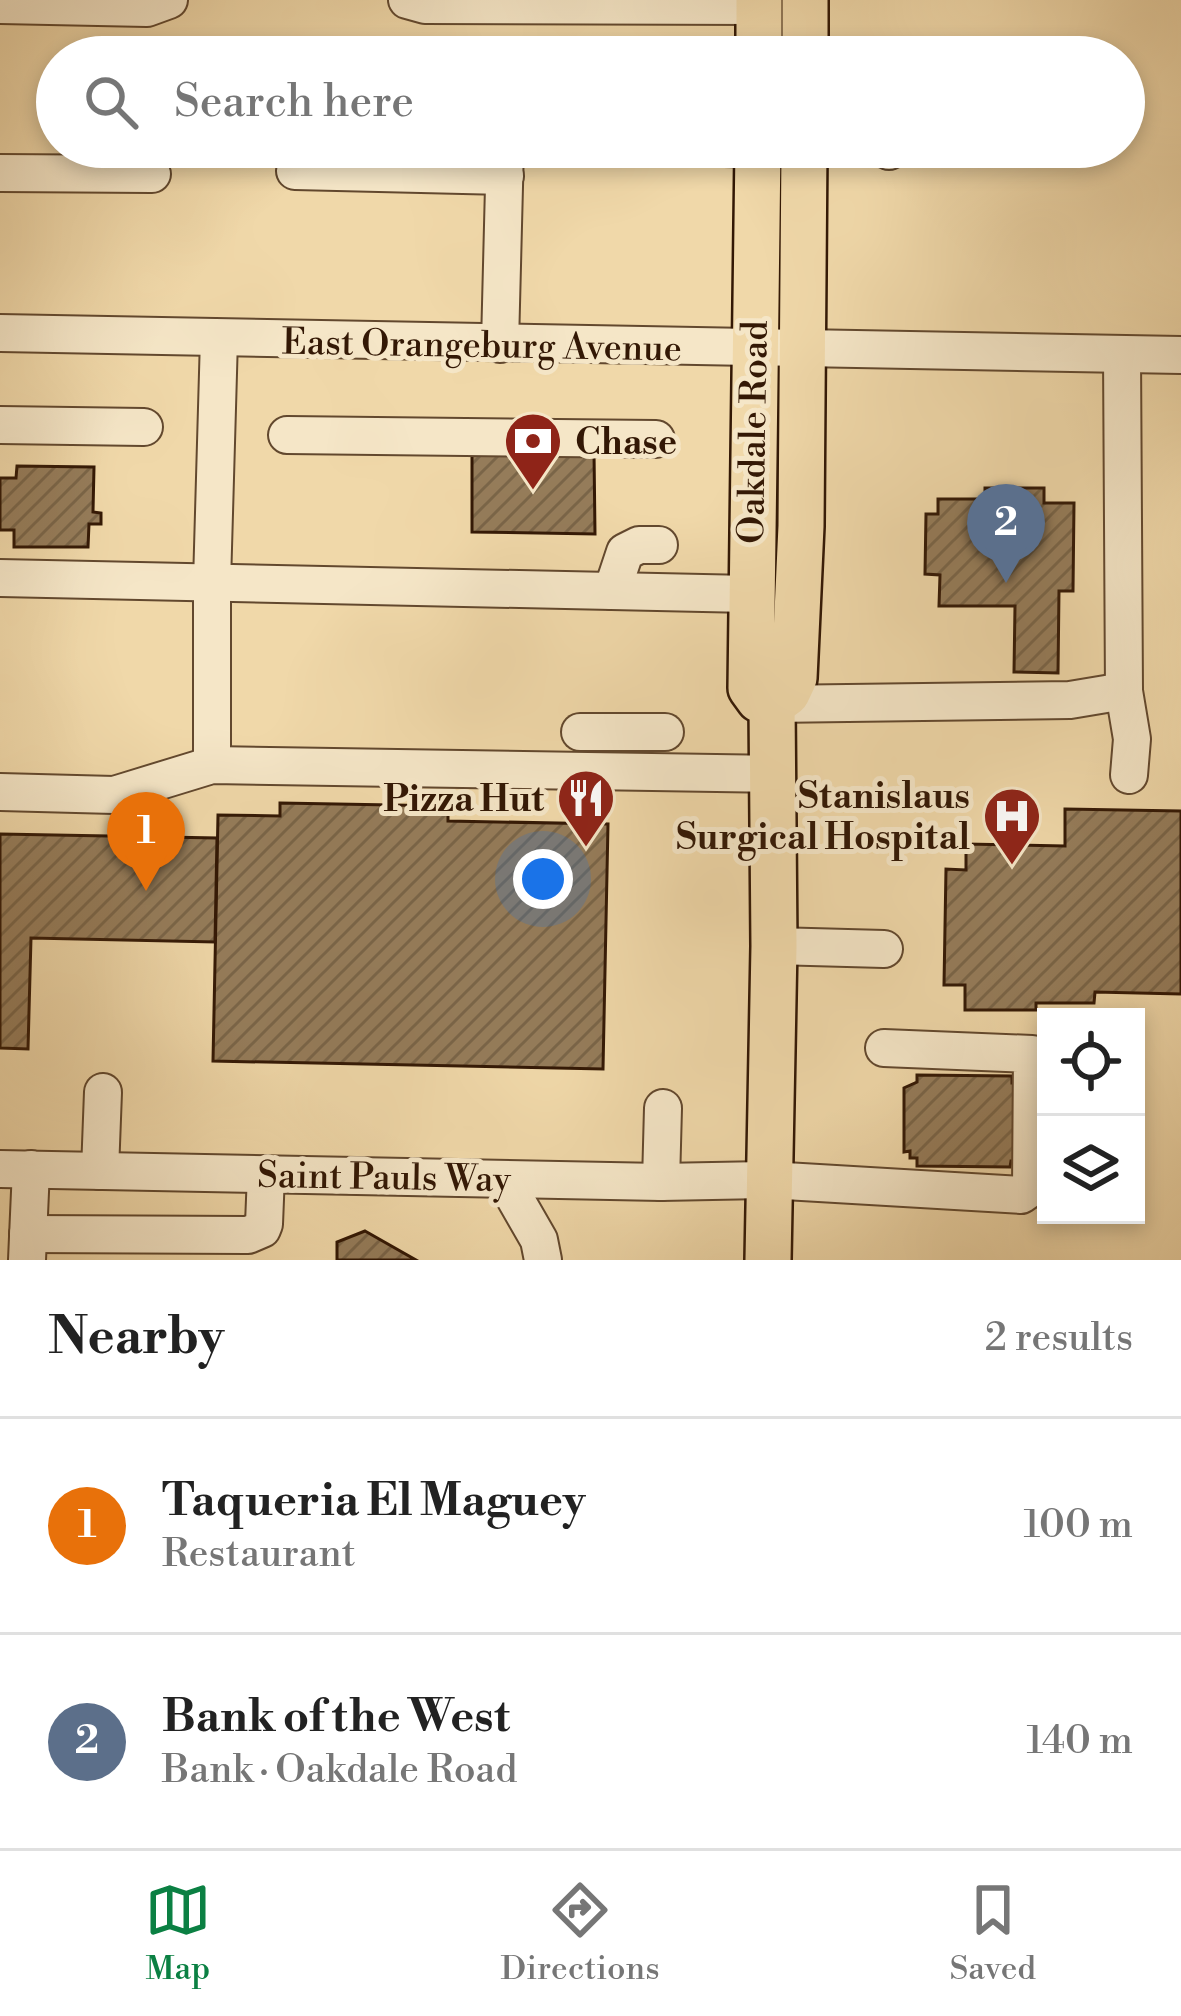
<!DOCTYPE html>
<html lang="en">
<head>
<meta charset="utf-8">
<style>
	:root { --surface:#fff; --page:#f2f2f2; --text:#222; --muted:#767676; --line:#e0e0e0; --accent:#0b8043 }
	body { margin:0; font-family:"Libre Bodoni",serif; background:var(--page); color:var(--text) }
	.controls { position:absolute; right:36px; bottom:36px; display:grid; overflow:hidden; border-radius:0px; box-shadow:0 6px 18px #0003 }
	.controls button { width:108px; height:108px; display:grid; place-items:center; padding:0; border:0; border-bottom:3px solid var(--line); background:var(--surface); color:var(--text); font:60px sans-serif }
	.you { position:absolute; left:543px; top:879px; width:42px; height:42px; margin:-30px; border:9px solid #fff; border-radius:50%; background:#1a73e8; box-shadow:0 0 0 18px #1a73e833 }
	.badge { display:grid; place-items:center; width:78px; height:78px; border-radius:50%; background:var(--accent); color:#fff; font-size:39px; font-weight:700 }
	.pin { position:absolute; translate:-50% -99px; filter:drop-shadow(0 3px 6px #0008) }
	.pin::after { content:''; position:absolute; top:63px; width:42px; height:36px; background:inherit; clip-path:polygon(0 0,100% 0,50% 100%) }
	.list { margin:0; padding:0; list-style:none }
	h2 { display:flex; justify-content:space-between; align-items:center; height:156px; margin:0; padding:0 48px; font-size:51px }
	h2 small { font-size:39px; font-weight:400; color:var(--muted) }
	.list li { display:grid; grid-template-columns:78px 1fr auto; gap:36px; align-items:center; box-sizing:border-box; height:216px; padding:0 48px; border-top:3px solid var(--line) }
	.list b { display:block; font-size:45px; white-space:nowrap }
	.list p { margin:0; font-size:39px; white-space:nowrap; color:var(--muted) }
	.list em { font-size:39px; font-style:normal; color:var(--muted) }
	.icon { flex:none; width:66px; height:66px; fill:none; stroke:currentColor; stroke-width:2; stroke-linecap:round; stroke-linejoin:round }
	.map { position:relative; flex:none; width:1181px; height:1260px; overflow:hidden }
	.search { position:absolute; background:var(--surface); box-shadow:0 6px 18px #0003; left:36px; right:36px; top:36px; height:132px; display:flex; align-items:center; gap:30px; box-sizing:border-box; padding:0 42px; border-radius:66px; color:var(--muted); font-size:45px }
	.sheet { height:588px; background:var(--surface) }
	nav { display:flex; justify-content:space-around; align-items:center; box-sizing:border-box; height:168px; border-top:3px solid var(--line); background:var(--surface); font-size:33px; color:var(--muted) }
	nav a { display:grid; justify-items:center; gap:6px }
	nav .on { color:var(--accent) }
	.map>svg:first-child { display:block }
	.building { fill:url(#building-hatch); stroke:#331805; stroke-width:3 }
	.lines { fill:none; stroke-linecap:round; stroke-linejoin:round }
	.minor-casing { stroke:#62482e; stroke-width:40 }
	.major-casing { stroke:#331805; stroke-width:50 }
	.minor { stroke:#f5e6c7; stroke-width:36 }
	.major { stroke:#f0d8a9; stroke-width:45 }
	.labels { text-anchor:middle; stroke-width:10; stroke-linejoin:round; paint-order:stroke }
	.street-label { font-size:36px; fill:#331805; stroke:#f5e6c7 }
	.poi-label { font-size:36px; font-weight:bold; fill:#331805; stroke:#f5e6c7; text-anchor:end }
</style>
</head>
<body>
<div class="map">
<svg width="1181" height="1260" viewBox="0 0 1181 1260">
	<defs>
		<pattern id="building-hatch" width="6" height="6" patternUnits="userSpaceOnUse" patternTransform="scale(3)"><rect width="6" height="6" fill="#957c5a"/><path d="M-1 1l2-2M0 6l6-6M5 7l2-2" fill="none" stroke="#7a6548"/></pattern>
	</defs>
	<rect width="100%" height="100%" fill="#f0d8a9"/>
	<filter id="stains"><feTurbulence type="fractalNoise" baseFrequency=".00167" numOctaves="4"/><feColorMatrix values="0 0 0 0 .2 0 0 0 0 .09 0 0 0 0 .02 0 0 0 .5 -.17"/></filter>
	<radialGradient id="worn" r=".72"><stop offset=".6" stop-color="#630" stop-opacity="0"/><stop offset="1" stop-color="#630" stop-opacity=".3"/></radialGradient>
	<g class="building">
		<polygon points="472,450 594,452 595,534 472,532"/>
		<polygon points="17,466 94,467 93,512 101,513 101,524 89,524 88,547 14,547 14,530 0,530 0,478 16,478"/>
		<polygon points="985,488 1044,488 1044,503 1074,503 1073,591 1059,591 1058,673 1014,672 1015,606 939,606 940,575 925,574 926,514 938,514 938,499 985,499"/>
		<polygon points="280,803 448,806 448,821 608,824 603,1069 213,1061 218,815 280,816"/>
		<polygon points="1065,809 1181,811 1181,994 1095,992 1094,1003 1036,1003 1036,1010 965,1010 965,985 944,985 946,869 966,870 966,844 1065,846"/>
		<polygon points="0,834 217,838 215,942 31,938 28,1049 0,1048"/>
		<polygon points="917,1075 1012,1076 1012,1083 1019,1083 1018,1161 1011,1161 1010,1167 917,1166 917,1158 910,1158 910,1151 904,1152 904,1088 917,1082"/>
		<polygon points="365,1231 416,1260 337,1260 337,1242"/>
	</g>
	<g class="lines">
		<g class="minor-casing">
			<g id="minor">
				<polyline points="407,0 425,5 759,6"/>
				<polyline points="0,5 147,8 169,0"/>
				<polyline points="691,147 758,149"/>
				<polyline points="889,151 889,147"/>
				<polyline points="295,171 505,176"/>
				<polyline points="0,173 152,174"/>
				<polyline points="0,333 1181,355"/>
				<polyline points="500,344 505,147"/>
				<polyline points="1122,354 1124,691 1132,739 1129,775"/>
				<polyline points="0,425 144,427"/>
				<polyline points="287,435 656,439"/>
				<polyline points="0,578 749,594"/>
				<polyline points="612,591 625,552 639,545 659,545"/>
				<polyline points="772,704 1070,700 1124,691"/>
				<polyline points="580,732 665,732"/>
				<polyline points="212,765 212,583 219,338"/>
				<polyline points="0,792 114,795 212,765 773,774"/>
				<polyline points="774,946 884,949"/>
				<polyline points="0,1169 661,1182 768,1180 1021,1195 1031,1188 1032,1054 884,1048"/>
				<polyline points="100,1171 103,1092"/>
				<polyline points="504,1179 539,1240 543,1260"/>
				<polyline points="661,1182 663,1108"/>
				<polyline points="28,1234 248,1235 262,1229 264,1224 266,1174"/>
				<polyline points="27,1260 31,1169"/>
			</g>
		</g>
		<g class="major-casing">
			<g id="major">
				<polyline points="759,0 759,57"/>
				<polyline points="805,0 805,57"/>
				<polyline points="758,147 751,688 759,699 772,704"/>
				<polyline points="772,704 787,693 794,678 801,526 804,147"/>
				<polyline points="768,1260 774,946 772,704"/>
			</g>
		</g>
		<use href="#minor" class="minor"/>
		<use href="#major" class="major"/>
	</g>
	<defs>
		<g id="bank-pin" transform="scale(3)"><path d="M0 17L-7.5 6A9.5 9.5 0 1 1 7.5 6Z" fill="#8f2418" stroke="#f5e6c7"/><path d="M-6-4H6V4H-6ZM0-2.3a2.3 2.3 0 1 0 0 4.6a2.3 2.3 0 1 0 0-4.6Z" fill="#fff"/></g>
		<g id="restaurant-pin" transform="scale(3)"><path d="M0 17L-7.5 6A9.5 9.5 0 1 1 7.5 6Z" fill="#8f2418" stroke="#f5e6c7"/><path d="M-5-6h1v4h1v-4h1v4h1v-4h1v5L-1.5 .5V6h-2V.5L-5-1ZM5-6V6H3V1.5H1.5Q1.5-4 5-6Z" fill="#fff"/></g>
		<g id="hospital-pin" transform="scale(3)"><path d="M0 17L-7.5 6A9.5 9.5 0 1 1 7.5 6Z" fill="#8f2418" stroke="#f5e6c7"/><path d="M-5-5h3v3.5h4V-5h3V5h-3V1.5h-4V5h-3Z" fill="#fff"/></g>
	</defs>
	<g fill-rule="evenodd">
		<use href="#bank-pin" x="533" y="441"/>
		<use href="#restaurant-pin" x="586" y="798"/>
		<use href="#hospital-pin" x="1012" y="816"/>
	</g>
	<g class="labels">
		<g class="street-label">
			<text transform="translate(482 344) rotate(1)" y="13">East Orangeburg Avenue</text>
			<text transform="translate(752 432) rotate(-89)" y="13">Oakdale Road</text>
			<text transform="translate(384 1176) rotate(1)" y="13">Saint Pauls Way</text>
		</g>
		<g class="poi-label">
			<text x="575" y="454" text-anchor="start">Chase</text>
			<text x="970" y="808">Stanislaus<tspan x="970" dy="41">Surgical Hospital</tspan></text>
			<text x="544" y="811">Pizza Hut</text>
		</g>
	</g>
	<rect width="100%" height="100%" filter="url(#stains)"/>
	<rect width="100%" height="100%" fill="url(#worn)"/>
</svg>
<div class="controls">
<button><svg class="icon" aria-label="locate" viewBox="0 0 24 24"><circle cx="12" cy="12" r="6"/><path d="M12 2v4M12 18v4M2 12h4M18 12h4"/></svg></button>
<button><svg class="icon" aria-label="layers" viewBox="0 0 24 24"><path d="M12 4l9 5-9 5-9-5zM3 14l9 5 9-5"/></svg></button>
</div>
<div class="you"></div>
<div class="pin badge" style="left:146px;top:891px;background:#e8710a">1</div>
<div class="pin badge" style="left:1006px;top:583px;background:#5c6f8a">2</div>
<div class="search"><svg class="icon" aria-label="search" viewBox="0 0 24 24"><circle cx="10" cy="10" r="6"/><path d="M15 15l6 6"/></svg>Search here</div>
</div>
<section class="sheet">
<h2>Nearby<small>2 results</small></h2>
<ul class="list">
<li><span class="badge" style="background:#e8710a">1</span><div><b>Taqueria El Maguey</b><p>Restaurant</p></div><em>100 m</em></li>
<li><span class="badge" style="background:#5c6f8a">2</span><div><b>Bank of the West</b><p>Bank · Oakdale Road</p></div><em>140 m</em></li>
</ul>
</section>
<nav>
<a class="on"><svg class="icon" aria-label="map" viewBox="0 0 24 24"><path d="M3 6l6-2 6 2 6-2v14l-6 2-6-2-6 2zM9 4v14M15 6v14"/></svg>Map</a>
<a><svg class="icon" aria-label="directions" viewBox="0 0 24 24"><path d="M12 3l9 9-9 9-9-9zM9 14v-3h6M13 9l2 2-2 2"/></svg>Directions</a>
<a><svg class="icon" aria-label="saved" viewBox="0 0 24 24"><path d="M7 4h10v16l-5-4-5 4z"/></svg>Saved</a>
</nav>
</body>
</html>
